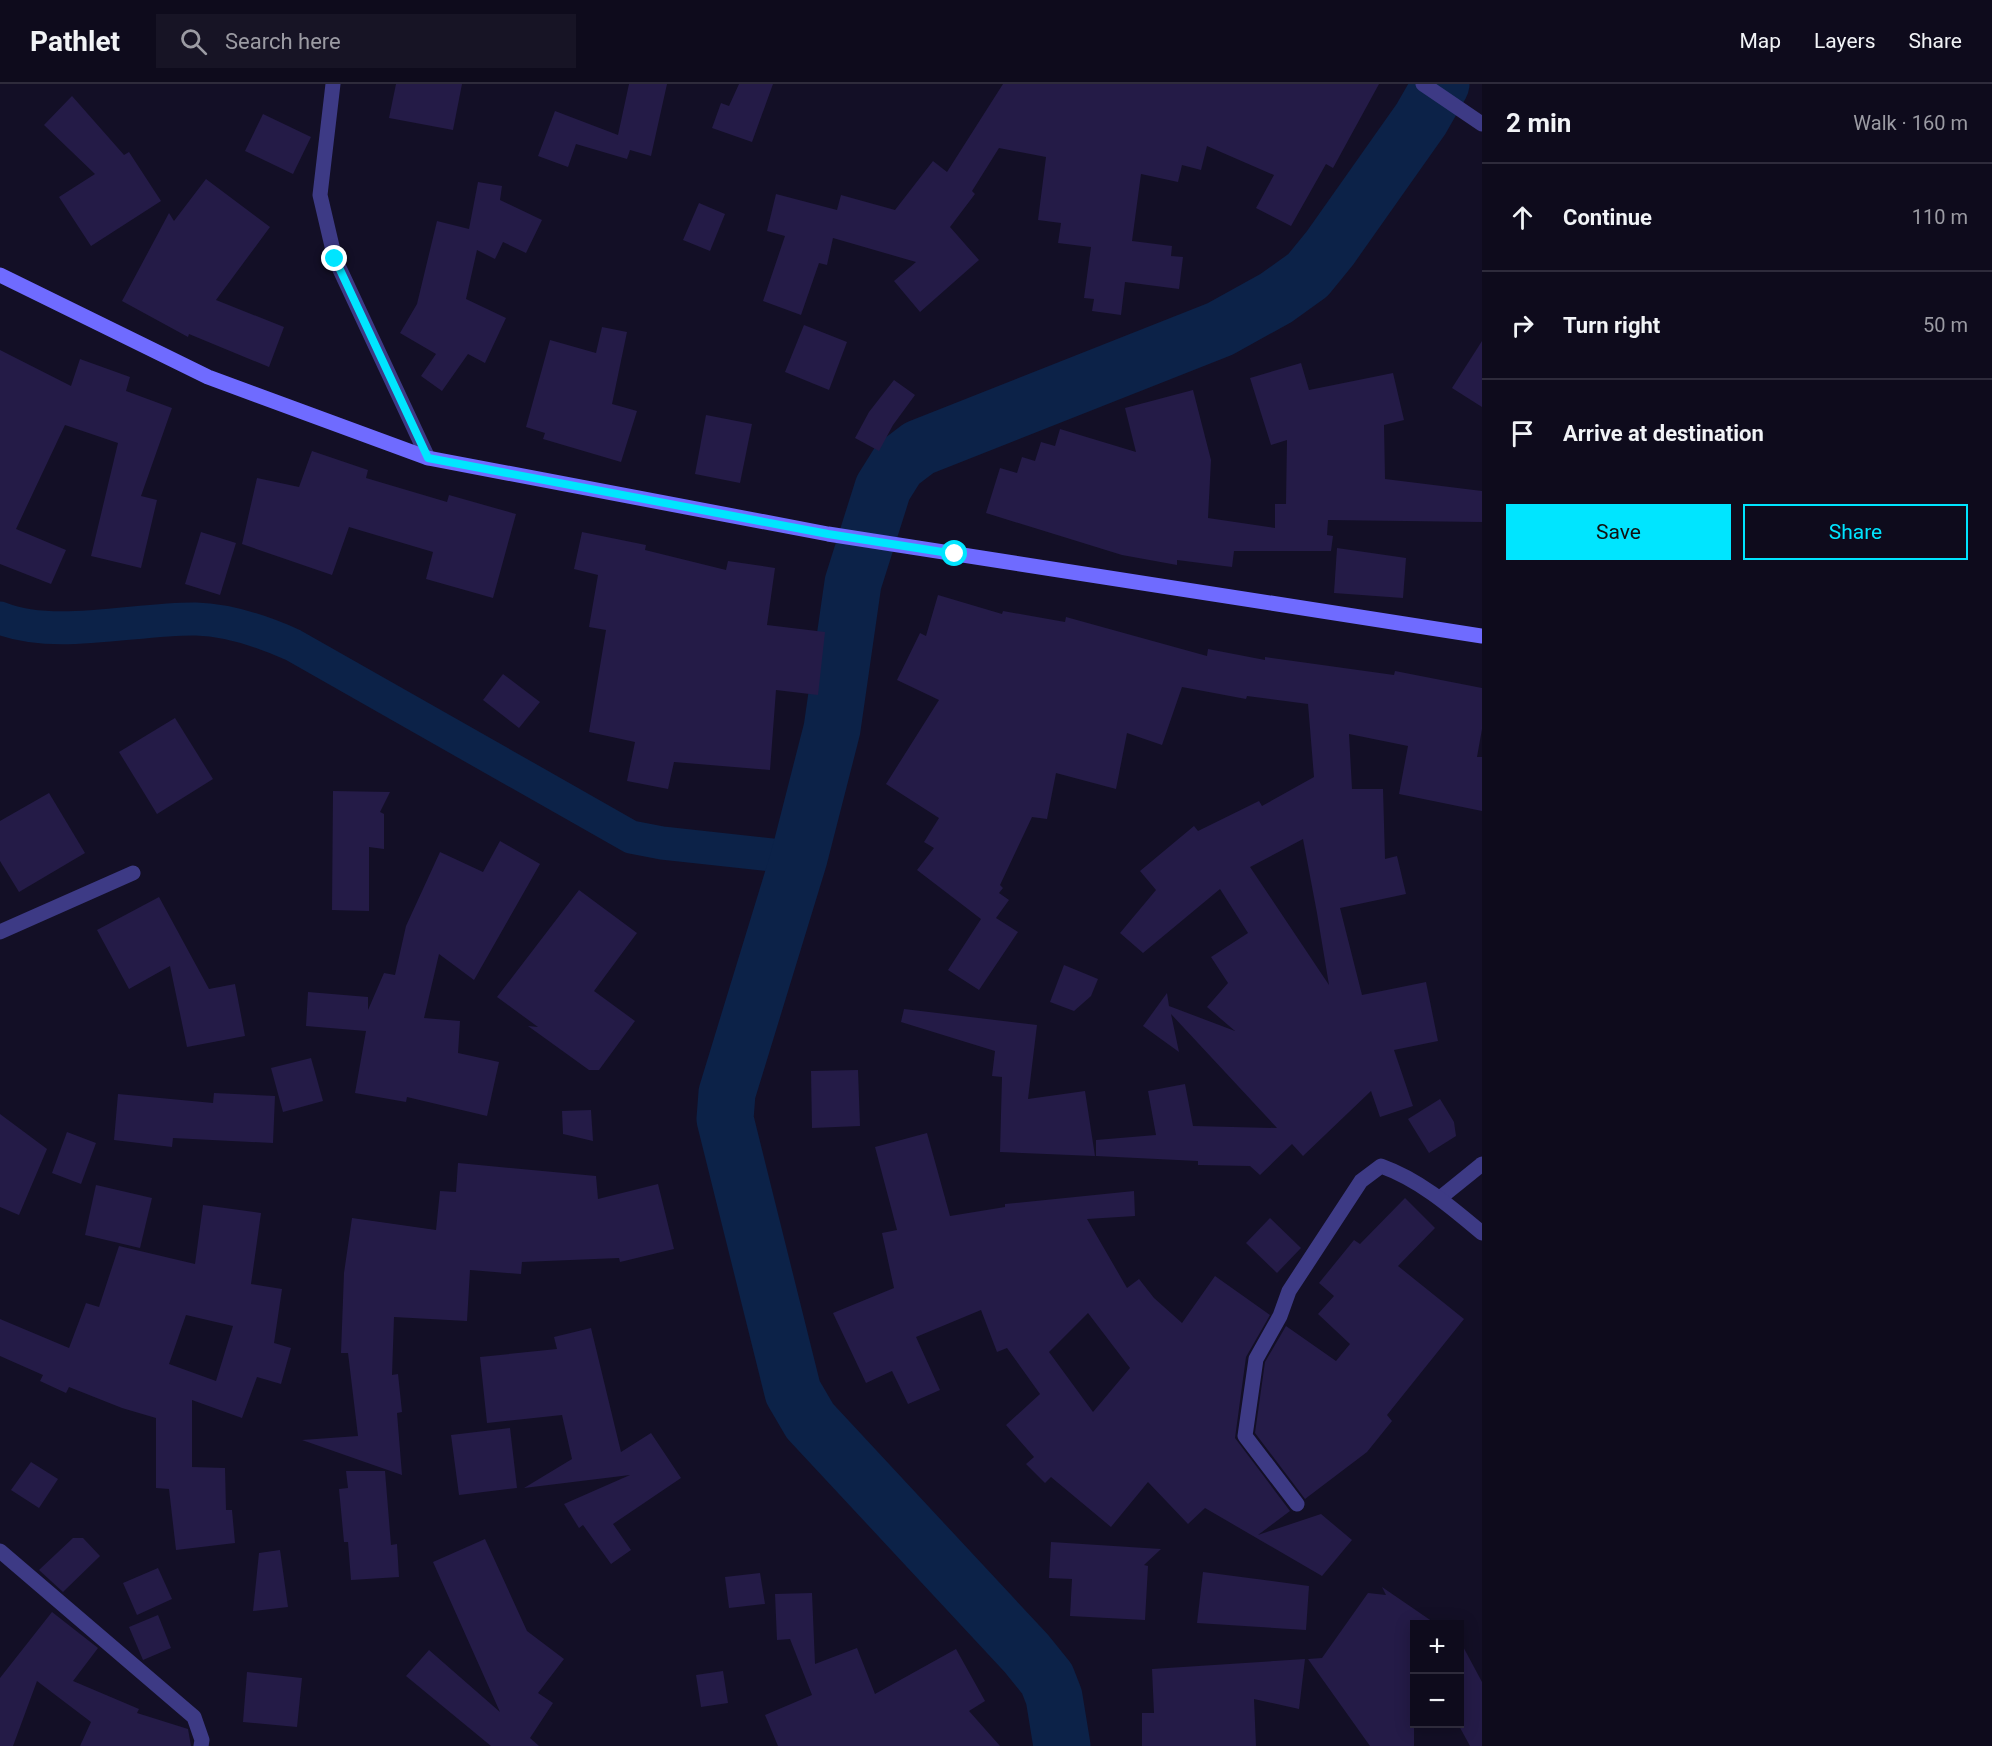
<!DOCTYPE html>
<html lang="en">
<head>
<meta charset="utf-8">
<style>
	:root { --surface:#0e0b1c; --page:#171425; --text:#f1f3f6; --muted:#9b9ba3; --line:#2e2b3b; --accent:#00e5ff }
	body { margin:0; font-family:Roboto,sans-serif; background:var(--page); color:var(--text) }
	.controls { position:absolute; right:18px; bottom:18px; display:grid; overflow:hidden; border-radius:0px; box-shadow:0 3px 15px #0003 }
	.controls button { width:54px; height:54px; display:grid; place-items:center; padding:0; border:0; border-bottom:2px solid var(--line); background:var(--surface); color:var(--text); font:30px sans-serif }
	.stop { position:absolute; width:18px; height:18px; margin:-14px; border:4px solid #00e5ff; border-radius:50%; background:#fff }
	.stop.end { background:#00e5ff; border-color:#fff; box-shadow:0 2px 6px #0008 }
	.list { margin:0; padding:0; list-style:none }
	h2 { display:flex; justify-content:space-between; align-items:center; height:78px; margin:0; padding:0 24px; font-size:26px }
	h2 small { font-size:20px; font-weight:400; color:var(--muted) }
	.list li { display:grid; grid-template-columns:39px 1fr auto; gap:18px; align-items:center; box-sizing:border-box; height:108px; padding:0 24px; border-top:2px solid var(--line) }
	.list b { display:block; font-size:22px; white-space:nowrap }
	.list em { font-size:20px; font-style:normal; color:var(--muted) }
	.actions { display:flex; gap:12px; padding:18px 24px }
	.actions a { flex:1; padding:14px 0; border:2px solid var(--accent); border-radius:0px; text-align:center; font-size:21px; color:var(--accent) }
	.actions .main { background:var(--accent); color:#111 }
	.icon { flex:none; width:33px; height:33px; fill:none; stroke:currentColor; stroke-width:2; stroke-linecap:round; stroke-linejoin:round }
	.map { position:relative; flex:none; width:1482px; height:1662px; overflow:hidden }
	header { display:flex; align-items:center; gap:36px; box-sizing:border-box; height:84px; padding:0 30px; background:var(--surface); border-bottom:2px solid var(--line) }
	header strong { font-size:28px }
	nav { display:flex; gap:33px; margin-inline-start:auto; font-size:21px }
	.search { width:420px; height:54px; background:var(--page); display:flex; align-items:center; gap:15px; box-sizing:border-box; padding:0 21px; border-radius:0px; color:var(--muted); font-size:22px }
	main { display:flex }
	aside { flex:1; background:var(--surface) }
	.map>svg:first-child { display:block }
	.lines { fill:none; stroke-linecap:round; stroke-linejoin:round }
	.canal { stroke:#0c2248; stroke-width:33 }
	.river { stroke:#0c2248; stroke-width:57 }
	.building { fill:#241b47; fill-rule:evenodd }
	.minor { stroke:#3d3a85; stroke-width:15 }
	.secondary { stroke:#6f6bff; stroke-width:15 }
	.route { stroke:#00e5ff; stroke-width:8 }
</style>
</head>
<body>
<header>
<strong>Pathlet</strong>
<div class="search"><svg class="icon" aria-label="search" viewBox="0 0 24 24"><circle cx="10" cy="10" r="6"/><path d="M15 15l6 6"/></svg>Search here</div>
<nav><a>Map</a><a>Layers</a><a>Share</a></nav>
</header>
<main>
<div class="map">
<svg width="1482" height="1662" viewBox="0 0 1482 1662">
	<rect width="100%" height="100%" fill="#130f26"/>
	<g class="lines">
		<path class="canal" d="M0,534C55,556 137,534 196,535C230,536 262,547 293,561L631,753L662,759L799,774"/>
		<polyline class="river" points="1062,1662 1054,1613 1047,1595 1026,1569 810,1337 793,1308 725,1035 727,1009 799,774 832,645 853,499 883,404 898,380 919,364 1220,245 1276,214 1308,191 1330,164 1421,35 1441,0"/>
	</g>
	<g class="building">
		<polygon points="396,0 462,0 453,46 389,34"/>
		<polygon points="629,0 667,0 651,72 630,66 627,75 576,60 568,83 538,72 555,27 618,51"/>
		<polygon points="739,0 773,0 752,58 712,44 721,19 729,22"/>
		<polygon points="1003,0 1379,0 1333,84 1326,80 1291,142 1256,124 1274,91 1207,62 1201,86 1182,81 1178,98 1141,90 1132,157 1172,162 1171,172 1183,173 1179,205 1125,198 1121,231 1092,227 1094,215 1084,214 1091,163 1058,159 1061,139 1038,136 1046,73 999,64 972,107 975,110 950,143 979,176 920,228 894,197 916,178 833,154 827,181 819,179 801,231 763,217 785,152 767,147 776,110 837,126 841,111 895,126 933,77 947,88"/>
		<polygon points="72,12 124,71 129,68 161,117 91,162 59,113 95,90 44,41"/>
		<polygon points="263,30 311,53 293,90 245,67"/>
		<polygon points="206,95 270,143 216,216 284,243 269,283 189,250 188,253 122,217 169,129 174,137"/>
		<polygon points="478,98 502,102 500,116 542,136 526,169 503,158 495,175 477,166 466,215 506,234 485,279 468,270 442,307 421,292 436,270 400,249 417,220 437,137 469,145"/>
		<polygon points="699,119 725,130 710,167 683,156"/>
		<polygon points="804,241 847,258 829,306 785,288"/>
		<polygon points="602,243 627,248 612,320 637,327 621,378 543,355 545,349 526,343 550,256 596,269"/>
		<polygon points="1482,257 1482,323 1452,304"/>
		<polygon points="0,266 71,302 80,275 130,293 126,307 172,324 141,412 157,416 141,484 91,472 118,359 65,341 16,445 66,466 51,500 0,480"/>
		<polygon points="1301,279 1309,306 1393,289 1404,336 1384,341 1385,395 1482,407 1482,438 1328,436 1327,451 1333,452 1331,467 1234,467 1232,483 1177,476 1177,481 1122,471 986,429 1000,384 1017,389 1022,373 1035,377 1041,358 1055,362 1060,345 1136,368 1125,324 1193,306 1211,376 1208,434 1275,444 1275,420 1286,420 1287,356 1271,361 1250,294"/>
		<polygon points="894,296 915,311 893,341 879,367 855,354 869,328"/>
		<polygon points="706,331 752,340 740,399 695,390"/>
		<polygon points="312,367 368,386 366,394 447,418 449,411 516,430 493,514 426,495 433,468 349,443 332,491 242,460 257,394 299,403"/>
		<polygon points="201,448 236,459 220,511 185,500"/>
		<polygon points="582,448 646,461 645,466 726,486 728,477 775,484 767,541 825,548 818,611 776,606 770,686 674,678 668,705 627,697 635,658 589,648 606,546 589,543 598,491 574,485"/>
		<polygon points="1337,464 1406,474 1403,514 1334,509"/>
		<path d="M938,511L1002,530L1003,527L1065,538L1066,533L1207,572L1208,565L1265,576V573L1394,591L1395,587L1482,604V645L1477,673H1482V727L1399,710L1408,662L1349,650L1352,705H1383L1385,775L1397,772L1406,810L1340,824L1362,911L1426,898L1438,957L1394,966L1413,1022L1380,1033L1371,1007L1303,1072L1292,1060L1260,1091L1250,1082L1198,1081V1077L1096,1072V1056L1156,1051L1148,1007L1185,1000L1193,1042L1277,1044L1171,930L1179,968L1143,942L1167,909L1169,922L1235,947L1207,923L1228,899L1211,873L1248,849L1220,805L1143,869L1120,849L1156,806L1140,787L1194,742L1198,747L1259,717L1262,722L1314,693L1308,620L1247,612L1246,615L1182,603L1162,661L1127,649L1116,705L1056,689L1047,735L1032,733L1000,801L1003,804L999,809L1009,816L996,834L1018,848L979,906L948,886L981,835L917,786L934,764L924,758L939,734L886,700L939,616L897,596L920,549L926,552ZM1303,755L1317,829L1329,901L1250,783Z"/>
		<polygon points="503,590 540,618 519,644 483,616"/>
		<polygon points="175,634 213,695 157,730 119,668"/>
		<polygon points="333,707 390,708 380,728 384,730 384,765 369,763 369,827 332,826"/>
		<polygon points="49,709 85,769 19,808 0,777 0,737"/>
		<polygon points="500,757 540,780 474,896 439,870 424,934 460,937 458,969 499,978 487,1032 407,1013 406,1018 355,1009 366,947 306,942 308,908 368,913 368,926 384,889 395,891 406,842 440,768 483,788"/>
		<polygon points="579,806 637,849 594,907 635,937 599,986 589,986 528,942 538,943 497,913"/>
		<polygon points="159,813 209,905 235,900 245,952 187,963 170,882 129,905 97,846"/>
		<polygon points="1064,881 1098,895 1091,912 1074,927 1050,918"/>
		<polygon points="904,925 1037,941 1028,1015 1085,1007 1095,1072 1000,1068 1002,993 992,992 995,967 901,938"/>
		<polygon points="311,974 323,1017 283,1028 271,984"/>
		<polygon points="858,986 860,1042 812,1044 811,987"/>
		<polygon points="214,1009 275,1012 273,1059 173,1054 172,1063 114,1056 118,1010 213,1019"/>
		<polygon points="1440,1015 1454,1038 1456,1052 1429,1069 1408,1035"/>
		<polygon points="591,1026 593,1057 563,1050 562,1027"/>
		<polygon points="0,1030 47,1065 19,1131 0,1123"/>
		<polygon points="67,1048 96,1059 81,1100 52,1089"/>
		<path d="M927,1049L950,1132L1005,1123V1120L1134,1107L1135,1132L1087,1135L1127,1204L1139,1195L1154,1214L1182,1239L1215,1192L1270,1231L1246,1273L1235,1354L1290,1427L1258,1451L1321,1430L1352,1456L1322,1492L1205,1424L1188,1440L1148,1398L1111,1443L1051,1393L1045,1399L1026,1380L1034,1373L1006,1341L1040,1310L1007,1264L997,1268L981,1226L916,1253L940,1306L908,1320L892,1287L866,1299L833,1229L894,1204L882,1149L897,1146L875,1063ZM1088,1229L1130,1284L1093,1328L1049,1268Z"/>
		<polygon points="458,1079 596,1092 598,1115 658,1100 674,1165 620,1178 619,1174 522,1178 521,1190 470,1186 467,1237 394,1233 392,1291 398,1290 402,1328 397,1329 402,1391 302,1356 358,1352 348,1269 341,1269 344,1189 352,1134 436,1146 440,1107 456,1108"/>
		<polygon points="96,1101 152,1114 140,1164 85,1151"/>
		<polygon points="1405,1114 1435,1144 1398,1182 1464,1235 1387,1331 1392,1337 1367,1368 1305,1415 1255,1349 1265,1278 1286,1242 1336,1277 1350,1260 1318,1230 1334,1212 1319,1199 1354,1156 1360,1160"/>
		<path d="M203,1121L261,1129L251,1200L282,1205L274,1259L291,1264L281,1300L257,1293L242,1334L192,1316V1383L225,1384L226,1426H232L235,1459L176,1466L169,1405L156,1404V1334L122,1324L69,1303L66,1309L40,1297L43,1291L0,1272V1235L69,1264L86,1219L99,1223L119,1162L195,1180ZM186,1231L233,1242L216,1297L169,1280Z"/>
		<polygon points="1270,1134 1301,1164 1277,1189 1246,1159"/>
		<polygon points="591,1244 621,1368 651,1349 681,1394 613,1440 631,1466 611,1480 583,1441 579,1444 564,1420 630,1391 524,1404 572,1375 562,1331 487,1339 480,1273 557,1265 554,1253"/>
		<polygon points="510,1344 517,1404 459,1411 451,1351"/>
		<polygon points="31,1378 58,1395 39,1424 11,1406"/>
		<polygon points="346,1387 385,1387 391,1461 397,1460 399,1493 351,1496 348,1458 344,1458 339,1405 348,1404"/>
		<polygon points="73,1454 83,1454 100,1472 63,1508 39,1486"/>
		<polygon points="485,1455 527,1547 564,1575 538,1609 553,1619 530,1654 539,1662 491,1662 406,1592 429,1566 500,1628 433,1478"/>
		<polygon points="1051,1458 1161,1465 1144,1481 1148,1482 1145,1536 1070,1532 1072,1495 1049,1494"/>
		<polygon points="280,1466 288,1523 253,1527 259,1469"/>
		<polygon points="158,1484 172,1515 137,1531 123,1499"/>
		<polygon points="1203,1488 1309,1502 1306,1546 1197,1539"/>
		<polygon points="760,1489 765,1520 729,1524 725,1493"/>
		<polygon points="1382,1503 1436,1540 1414,1540 1414,1662 1370,1662 1308,1575 1322,1574 1368,1509 1386,1511"/>
		<polygon points="812,1509 815,1580 857,1564 875,1610 956,1565 985,1617 969,1627 1000,1662 778,1662 765,1631 812,1611 790,1555 777,1556 775,1510"/>
		<polygon points="52,1528 98,1564 73,1597 139,1625 137,1629 188,1645 191,1662 80,1662 91,1638 37,1597 13,1662 0,1662 0,1594"/>
		<polygon points="158,1531 171,1564 143,1576 129,1543"/>
		<polygon points="1460,1557 1482,1598 1482,1662 1470,1662 1458,1640"/>
		<polygon points="1305,1575 1299,1625 1254,1615 1256,1662 1142,1662 1142,1629 1154,1629 1152,1585"/>
		<polygon points="723,1587 728,1619 701,1623 696,1591"/>
		<polygon points="247,1588 302,1594 297,1643 243,1638"/>
	</g>
	<g class="lines">
		<g class="minor">
			<polyline points="333,0 320,111 335,175 428,374"/>
			<polyline points="1423,0 1482,40"/>
			<polyline points="0,848 133,789"/>
			<polyline points="1440,1114 1482,1080"/>
			<path d="M1297,1420L1245,1352L1256,1275L1280,1232L1289,1207L1361,1097L1381,1082C1420,1096 1451,1123 1482,1149"/>
			<polyline points="0,1467 194,1633 202,1656 201,1662"/>
		</g>
		<polyline class="secondary" points="0,191 208,293 428,374 828,450 1482,552"/>
	</g>
	<g class="lines">
		<polyline class="route" points="335,175 428,374 828,450 955,470"/>
	</g>
</svg>
<div class="controls">
<button>+</button>
<button>−</button>
</div>
<div class="stop" style="left:955px;top:470px"></div>
<div class="stop end" style="left:335px;top:175px"></div>
</div>
<aside>
<h2>2 min<small>Walk · 160 m</small></h2>
<ul class="list">
<li><svg class="icon" aria-label="ahead" viewBox="0 0 24 24"><path d="M12 20V5M6 11l6-6 6 6"/></svg><div><b>Continue</b></div><em>110 m</em></li>
<li><svg class="icon" aria-label="right" viewBox="0 0 24 24"><path d="M7 20v-9h11M14 6l5 5-5 5"/></svg><div><b>Turn right</b></div><em>50 m</em></li>
<li><svg class="icon" aria-label="arrive" viewBox="0 0 24 24"><path d="M6 21V4h12l-3 4 3 4H6"/></svg><div><b>Arrive at destination</b></div></li>
</ul>
<div class="actions"><a class="main">Save</a><a>Share</a></div>
</aside>
</main>
</body>
</html>
